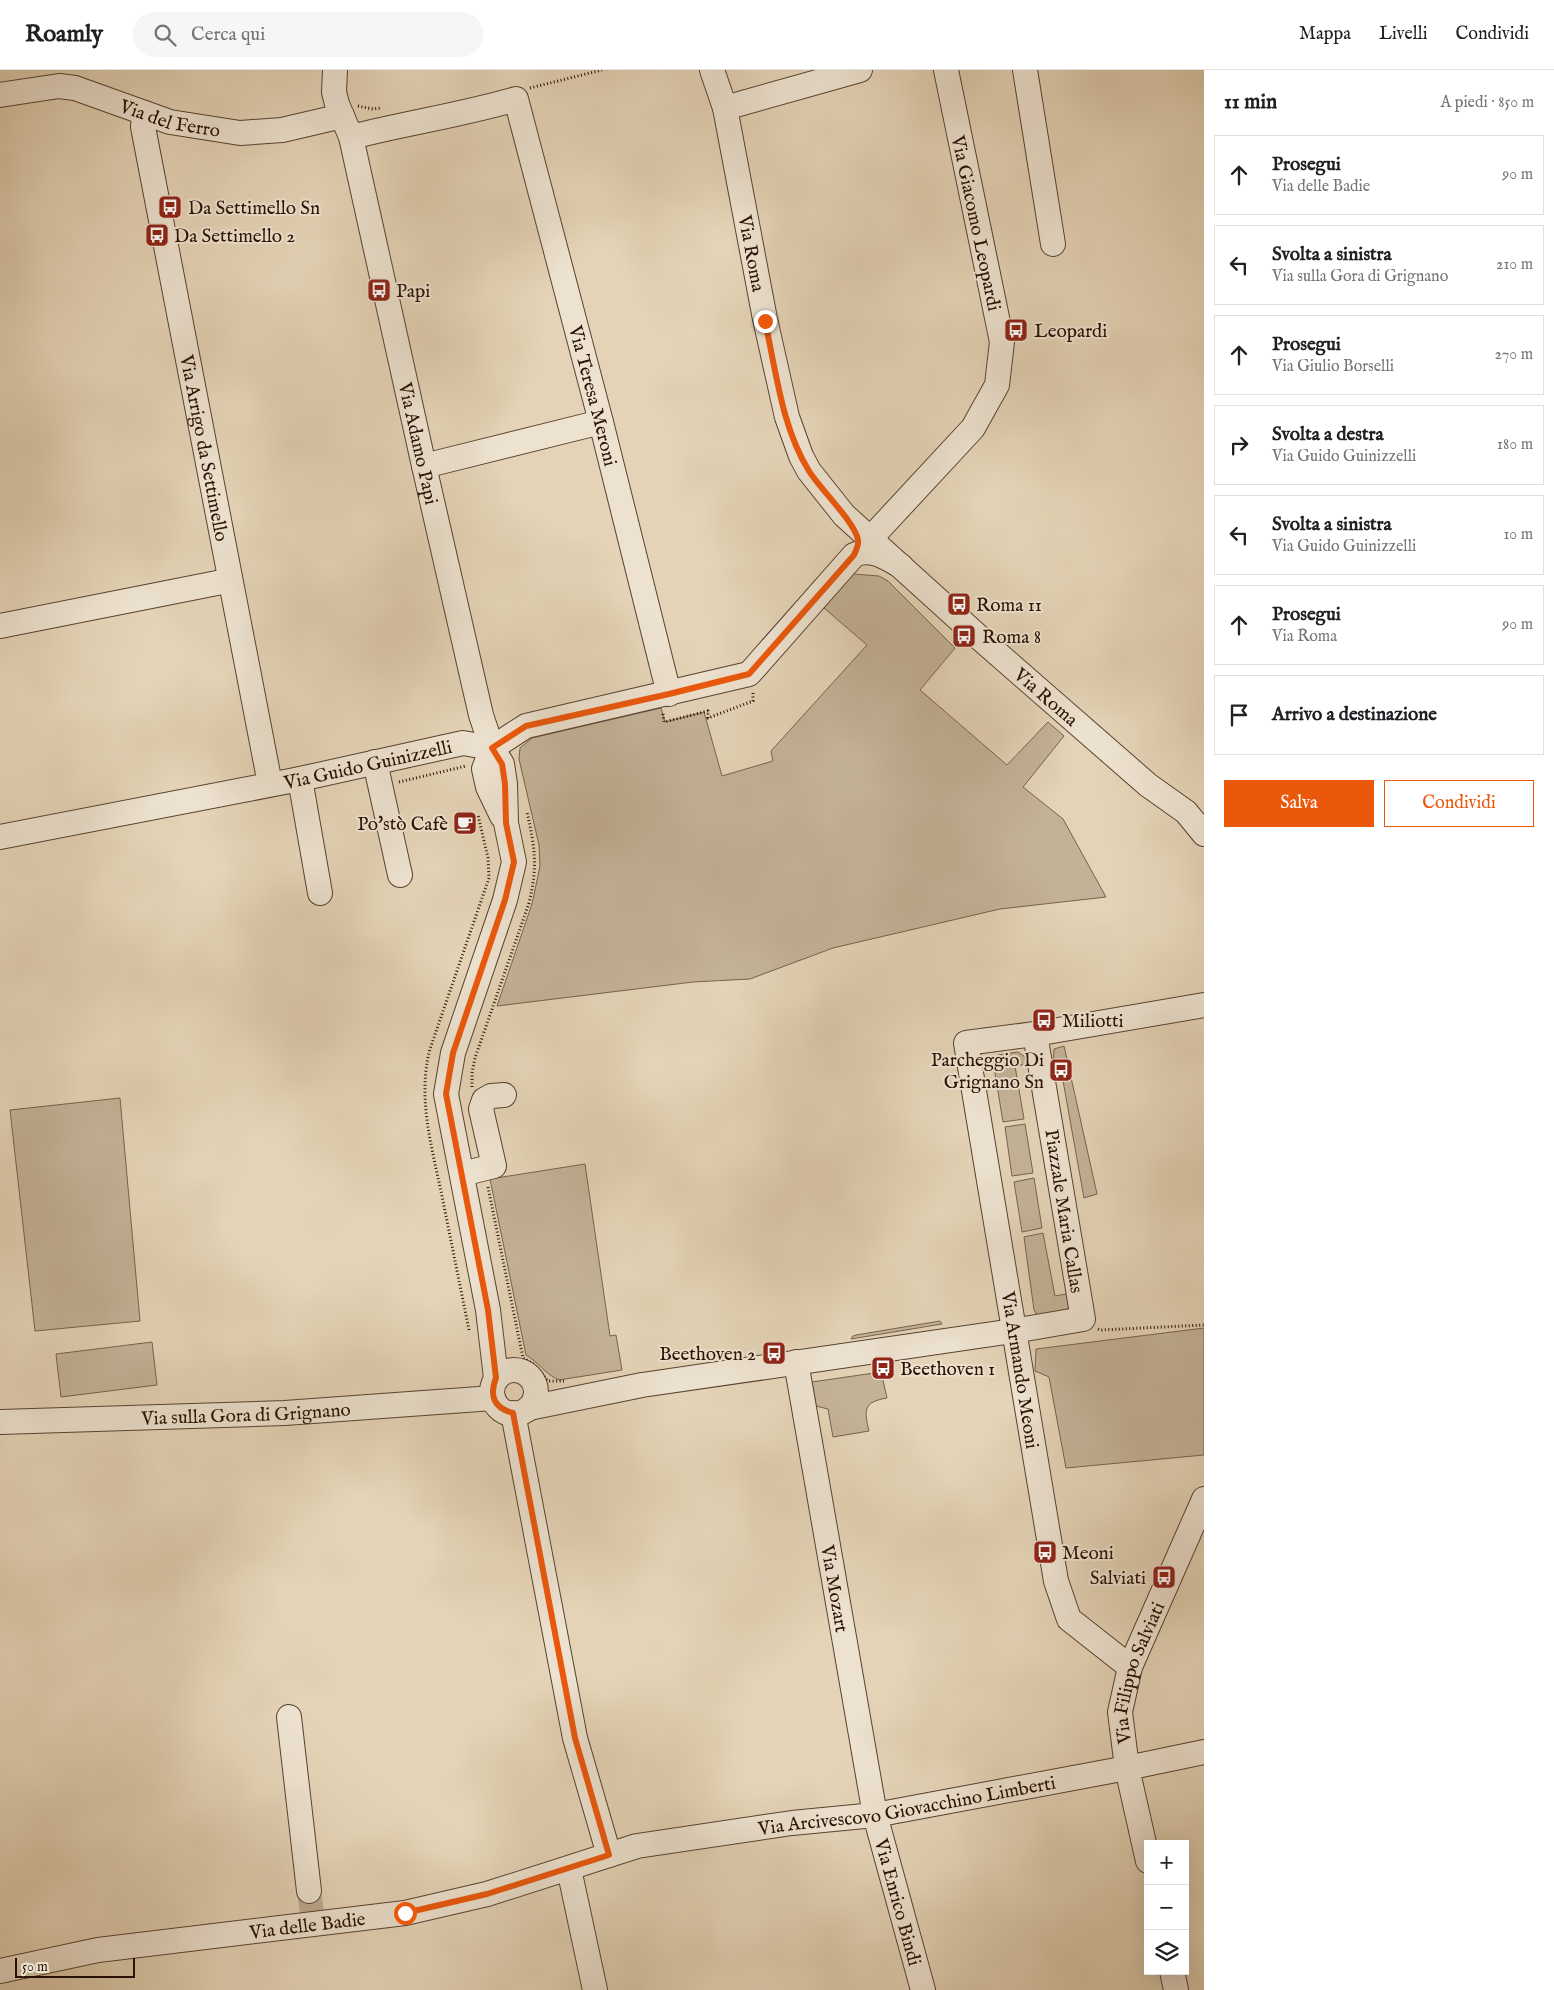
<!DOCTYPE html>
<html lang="it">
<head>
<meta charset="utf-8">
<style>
	:root { --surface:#fff; --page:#f6f6f6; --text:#202124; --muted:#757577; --line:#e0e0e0; --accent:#ea580c }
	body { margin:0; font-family:"IM FELL English",serif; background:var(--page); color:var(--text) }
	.controls { position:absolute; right:15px; bottom:15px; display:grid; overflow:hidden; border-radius:0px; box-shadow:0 5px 20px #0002 }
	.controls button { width:45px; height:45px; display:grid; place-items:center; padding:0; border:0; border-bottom:1px solid var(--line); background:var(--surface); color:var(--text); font:25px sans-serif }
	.scale { position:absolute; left:15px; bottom:12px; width:120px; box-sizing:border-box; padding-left:5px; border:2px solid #291103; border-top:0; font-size:14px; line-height:18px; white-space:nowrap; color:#291103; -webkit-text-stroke:4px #ede2d0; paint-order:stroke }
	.stop { position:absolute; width:15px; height:15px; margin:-11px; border:4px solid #ea580c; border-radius:50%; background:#fff }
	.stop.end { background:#ea580c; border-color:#fff; box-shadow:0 1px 5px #0008 }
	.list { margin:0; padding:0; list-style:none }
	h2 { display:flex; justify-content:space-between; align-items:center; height:65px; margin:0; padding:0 20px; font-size:21px }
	h2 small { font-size:16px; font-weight:400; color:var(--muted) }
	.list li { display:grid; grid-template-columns:32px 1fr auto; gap:15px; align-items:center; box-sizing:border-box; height:80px; margin:0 10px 10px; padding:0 10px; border:1px solid var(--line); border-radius:0px }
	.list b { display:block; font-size:19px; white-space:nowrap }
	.list p { margin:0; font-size:16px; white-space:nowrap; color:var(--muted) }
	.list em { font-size:16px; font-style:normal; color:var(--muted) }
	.actions { display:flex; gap:10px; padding:15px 20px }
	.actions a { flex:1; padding:11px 0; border:1px solid var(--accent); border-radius:0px; text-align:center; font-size:18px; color:var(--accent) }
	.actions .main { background:var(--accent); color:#fff }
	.icon { flex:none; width:28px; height:28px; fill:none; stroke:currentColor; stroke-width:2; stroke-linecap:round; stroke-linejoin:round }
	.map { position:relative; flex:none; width:1204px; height:1920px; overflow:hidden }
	header { display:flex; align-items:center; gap:30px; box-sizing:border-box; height:70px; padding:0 25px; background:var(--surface); border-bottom:1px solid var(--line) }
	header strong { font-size:24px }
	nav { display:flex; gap:28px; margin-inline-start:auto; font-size:18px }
	.search { width:350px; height:45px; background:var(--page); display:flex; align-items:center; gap:12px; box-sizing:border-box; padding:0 18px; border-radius:28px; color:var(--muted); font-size:19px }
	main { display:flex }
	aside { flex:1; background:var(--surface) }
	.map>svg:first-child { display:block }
	.green { fill:#c4b298; stroke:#76624e }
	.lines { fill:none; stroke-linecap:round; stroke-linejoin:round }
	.minor-tunnel { stroke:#bfac92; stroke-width:24; stroke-dasharray:24 12; stroke-linecap:butt }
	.minor-casing { stroke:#584230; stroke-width:26 }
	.path { stroke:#291103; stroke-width:3; stroke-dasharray:1 2.5; stroke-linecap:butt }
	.minor { stroke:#ede2d0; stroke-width:24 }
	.route { stroke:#ea580c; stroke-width:6 }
	.labels { text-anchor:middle; stroke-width:4; stroke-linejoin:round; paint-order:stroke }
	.street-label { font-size:19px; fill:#291103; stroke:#ede2d0 }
	.poi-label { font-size:19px; fill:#291103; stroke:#ede2d0; text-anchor:start }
</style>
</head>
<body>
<header>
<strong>Roamly</strong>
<div class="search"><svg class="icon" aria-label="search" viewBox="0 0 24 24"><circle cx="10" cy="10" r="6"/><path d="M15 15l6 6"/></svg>Cerca qui</div>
<nav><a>Mappa</a><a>Livelli</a><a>Condividi</a></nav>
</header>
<main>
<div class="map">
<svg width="1204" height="1920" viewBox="0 0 1204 1920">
	<rect width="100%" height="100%" fill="#e4d3b6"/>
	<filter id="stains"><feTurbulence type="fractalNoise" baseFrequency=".004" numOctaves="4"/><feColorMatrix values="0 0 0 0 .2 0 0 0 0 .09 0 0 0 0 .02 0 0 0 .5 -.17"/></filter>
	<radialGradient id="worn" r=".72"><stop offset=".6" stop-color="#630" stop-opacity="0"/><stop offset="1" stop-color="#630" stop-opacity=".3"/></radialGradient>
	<g class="green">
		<polygon points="853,504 879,506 888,511 955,578 920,620 1007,695 1048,652 1064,666 1023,717 1063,749 1106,827 1000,839 833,878 750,909 693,912 497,936 532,834 540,796 539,775 519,689 520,678 532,668 661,638 665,652 704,642 722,706 773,691 771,681 867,575 824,538"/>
		<polygon points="1064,976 1097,1124 1084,1128 1060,994 1053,993 1054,979"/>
		<polygon points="1018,982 1024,986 1027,994 1015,996 1024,1049 1003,1052 993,991 998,985"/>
		<polygon points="120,1028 140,1251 35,1261 10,1040"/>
		<polygon points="1025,1054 1033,1103 1012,1106 1005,1057"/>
		<path d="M585,1094L610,1266L616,1265L622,1300L559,1310C546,1305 538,1292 526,1285L490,1109Z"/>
		<polygon points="1034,1108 1042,1158 1022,1162 1014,1112"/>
		<polygon points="1043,1163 1055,1226 1066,1224 1069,1236 1066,1242 1038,1246 1034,1240 1024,1167"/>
		<polygon points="940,1251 942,1254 851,1269 853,1266 856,1265"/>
		<polygon points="1204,1258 1204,1385 1066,1398 1049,1307 1035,1301 1036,1279"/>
		<polygon points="152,1272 157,1315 61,1327 56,1284"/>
		<path d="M881,1302L887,1328C863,1332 864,1340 869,1361L833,1367L828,1339L816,1336L812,1312Z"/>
	</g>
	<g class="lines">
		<polyline class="minor-tunnel" points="309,1821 312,1843"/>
		<g class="minor-casing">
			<g id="minor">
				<path id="s1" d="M335,0L334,22L337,34L351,67L424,396L481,645L492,678L502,694L505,714L506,753L514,792L505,830L453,983L446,1024L488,1240L496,1308"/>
				<path id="s2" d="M712,0L725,38L765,249L787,347L801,386L809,401L844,445L982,570L1148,715L1186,742L1204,764"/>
				<polyline points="1025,0 1053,174"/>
				<path id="s3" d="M0,25L59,16L75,18L170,52L240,63L282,60L342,46"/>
				<polyline points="725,38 860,0"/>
				<path id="s4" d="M144,43L143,57L270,714"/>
				<path id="s5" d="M351,67C406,53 461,45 516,29L601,352L669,624"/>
				<polyline points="424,396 601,352"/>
				<polyline points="870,469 973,358 997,315 1002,272 946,0"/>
				<polyline points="0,556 217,513 230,509"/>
				<polyline points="492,678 484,699 488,717 502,746"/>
				<polyline points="375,692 400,805"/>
				<polyline points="300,709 320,823"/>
				<path id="s6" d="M0,767L300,709L463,673L492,678L526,656L749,604L854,485C871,477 886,488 901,496"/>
				<polyline points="462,1104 494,1096 481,1039 484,1030 491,1026 504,1025"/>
				<path id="s7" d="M796,1292L875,1745L923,1920"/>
				<circle cx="514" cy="1322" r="22"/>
				<polyline points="529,1338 642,1315 1013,1261 1083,1249 1035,964"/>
				<polyline points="513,1343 575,1668 609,1785"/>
				<path id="s8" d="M0,1352L285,1343L493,1328"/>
				<polyline points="1130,1597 1069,1549 1056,1511 966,973 1035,964 1204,935"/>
				<polyline points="289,1647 309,1821"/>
				<path id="s9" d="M1148,1791L1127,1698L1120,1642L1130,1597L1204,1429"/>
				<polyline points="569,1799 595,1920"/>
				<path id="s10" d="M0,1901L98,1880L405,1843L487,1824L637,1776L792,1753L875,1745L1127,1698L1204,1682"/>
				<polyline points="1172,1901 1176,1920"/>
			</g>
		</g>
		<g class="path">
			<polyline points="530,18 602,0"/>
			<polyline points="358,36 373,39 381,38"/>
			<polyline points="663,644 664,652 708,641 708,648 753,631 753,621"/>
			<polyline points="399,712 466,696"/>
			<path d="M472,1017V1003L475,988L529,833C538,796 535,778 527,742"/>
			<polyline points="488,1117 523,1288 533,1294 548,1311 564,1311"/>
			<polyline points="1098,1259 1101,1260 1204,1255"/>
			<path d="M469,1260C460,1215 451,1171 442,1126C432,1078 417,1027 430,979L489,808L488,788L478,745"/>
		</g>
		<use href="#minor" class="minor"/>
	</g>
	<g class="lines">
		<path class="route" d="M405,1843L487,1824L609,1785L575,1668L513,1343C494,1338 489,1326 496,1308L488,1240L446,1024L453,983L505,830L514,792L506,753L505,714L502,694L492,678L526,656L669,624L749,604L854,485C856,480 859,475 858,470C855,452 820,419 809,401C782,358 776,301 765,251"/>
	</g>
	<defs>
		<g id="bus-square" transform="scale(1.25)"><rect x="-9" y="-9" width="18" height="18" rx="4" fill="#8f2418" stroke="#ede2d0"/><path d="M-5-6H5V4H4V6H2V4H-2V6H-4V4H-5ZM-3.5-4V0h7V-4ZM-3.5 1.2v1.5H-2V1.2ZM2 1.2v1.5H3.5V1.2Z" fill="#fff"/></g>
		<g id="cafe-square" transform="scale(1.25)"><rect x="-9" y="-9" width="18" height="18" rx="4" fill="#8f2418" stroke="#ede2d0"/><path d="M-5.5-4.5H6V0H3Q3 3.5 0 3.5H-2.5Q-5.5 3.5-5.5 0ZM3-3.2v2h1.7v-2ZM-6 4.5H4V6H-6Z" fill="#fff"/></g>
	</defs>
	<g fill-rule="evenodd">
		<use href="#bus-square" x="170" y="137"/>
		<use href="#bus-square" x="157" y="165"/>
		<use href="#bus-square" x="379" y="220"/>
		<use href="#bus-square" x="1016" y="260"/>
		<use href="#bus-square" x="959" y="534"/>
		<use href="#bus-square" x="964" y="566"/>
		<use href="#cafe-square" x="465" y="753"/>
		<use href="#bus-square" x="1044" y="950"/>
		<use href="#bus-square" x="1061" y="1000"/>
		<use href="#bus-square" x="774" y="1283"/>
		<use href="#bus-square" x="883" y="1298"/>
		<use href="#bus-square" x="1045" y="1482"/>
		<use href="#bus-square" x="1164" y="1507"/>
	</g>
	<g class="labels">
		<g class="street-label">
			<text dy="7" stroke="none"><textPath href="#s3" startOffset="176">Via del Ferro</textPath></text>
			<text transform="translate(977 153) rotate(78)" y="7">Via Giacomo Leopardi</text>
			<text dy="7" stroke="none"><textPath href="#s2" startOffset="188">Via Roma</textPath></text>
			<text dy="7" stroke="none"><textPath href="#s5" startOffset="476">Via Teresa Meroni</textPath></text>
			<text dy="7" stroke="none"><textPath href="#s1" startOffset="384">Via Adamo Papi</textPath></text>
			<text dy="7" stroke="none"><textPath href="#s4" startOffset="341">Via Arrigo da Settimello</textPath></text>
			<text dy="7" stroke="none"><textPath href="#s2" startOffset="742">Via Roma</textPath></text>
			<text dy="7" stroke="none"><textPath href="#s6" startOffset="375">Via Guido Guinizzelli</textPath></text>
			<text transform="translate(1065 1141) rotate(81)" y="7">Piazzale Maria Callas</text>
			<text transform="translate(1021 1300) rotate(81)" y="7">Via Armando Meoni</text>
			<text dy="7" stroke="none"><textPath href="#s8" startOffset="246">Via sulla Gora di Grignano</textPath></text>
			<text dy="7" stroke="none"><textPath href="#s7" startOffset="230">Via Mozart</textPath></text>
			<text dy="7" stroke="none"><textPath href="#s9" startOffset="194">Via Filippo Salviati</textPath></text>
			<text dy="7" stroke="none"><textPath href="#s10" startOffset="924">Via Arcivescovo Giovacchino Limberti</textPath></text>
			<text dy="7" stroke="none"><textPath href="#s7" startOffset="550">Via Enrico Bindi</textPath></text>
			<text dy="7" stroke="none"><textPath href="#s10" startOffset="311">Via delle Badie</textPath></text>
		</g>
		<g class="poi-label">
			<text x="188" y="144">Da Settimello Sn</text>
			<text x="174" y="172">Da Settimello 2</text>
			<text x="396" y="227">Papi</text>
			<text x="1034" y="267">Leopardi</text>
			<text x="976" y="541">Roma 11</text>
			<text x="982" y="573">Roma 8</text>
			<text x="448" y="760" text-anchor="end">Po'stò Cafè</text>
			<text x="1062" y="957">Miliotti</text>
			<text x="1044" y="996" text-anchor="end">Parcheggio Di<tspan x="1044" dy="22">Grignano Sn</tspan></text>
			<text x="756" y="1290" text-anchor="end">Beethoven 2</text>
			<text x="900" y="1305">Beethoven 1</text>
			<text x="1062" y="1489">Meoni</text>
			<text x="1146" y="1514" text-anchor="end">Salviati</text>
		</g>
	</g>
	<rect width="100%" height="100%" filter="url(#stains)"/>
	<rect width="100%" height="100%" fill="url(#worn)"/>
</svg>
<div class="controls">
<button>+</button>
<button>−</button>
<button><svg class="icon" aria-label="layers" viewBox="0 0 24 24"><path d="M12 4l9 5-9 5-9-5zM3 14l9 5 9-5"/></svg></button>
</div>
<div class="scale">50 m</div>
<div class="stop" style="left:405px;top:1843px"></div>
<div class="stop end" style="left:765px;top:251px"></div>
</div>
<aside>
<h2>11 min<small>A piedi · 850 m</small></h2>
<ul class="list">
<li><svg class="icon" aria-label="ahead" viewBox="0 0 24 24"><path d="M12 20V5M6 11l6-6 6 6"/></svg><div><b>Prosegui</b><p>Via delle Badie</p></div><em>90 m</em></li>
<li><svg class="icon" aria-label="left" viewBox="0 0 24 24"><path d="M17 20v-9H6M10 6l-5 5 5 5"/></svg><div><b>Svolta a sinistra</b><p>Via sulla Gora di Grignano</p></div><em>210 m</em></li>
<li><svg class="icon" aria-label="ahead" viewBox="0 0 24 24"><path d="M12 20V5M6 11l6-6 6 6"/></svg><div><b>Prosegui</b><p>Via Giulio Borselli</p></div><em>270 m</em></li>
<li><svg class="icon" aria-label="right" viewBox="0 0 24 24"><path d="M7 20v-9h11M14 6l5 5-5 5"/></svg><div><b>Svolta a destra</b><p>Via Guido Guinizzelli</p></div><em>180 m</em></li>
<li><svg class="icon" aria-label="left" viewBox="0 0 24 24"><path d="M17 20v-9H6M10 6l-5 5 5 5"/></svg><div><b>Svolta a sinistra</b><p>Via Guido Guinizzelli</p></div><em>10 m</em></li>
<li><svg class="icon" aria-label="ahead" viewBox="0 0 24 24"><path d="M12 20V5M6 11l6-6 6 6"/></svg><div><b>Prosegui</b><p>Via Roma</p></div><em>90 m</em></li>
<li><svg class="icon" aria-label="arrive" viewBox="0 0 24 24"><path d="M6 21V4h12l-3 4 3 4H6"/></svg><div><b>Arrivo a destinazione</b></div></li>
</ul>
<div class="actions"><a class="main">Salva</a><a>Condividi</a></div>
</aside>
</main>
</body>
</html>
